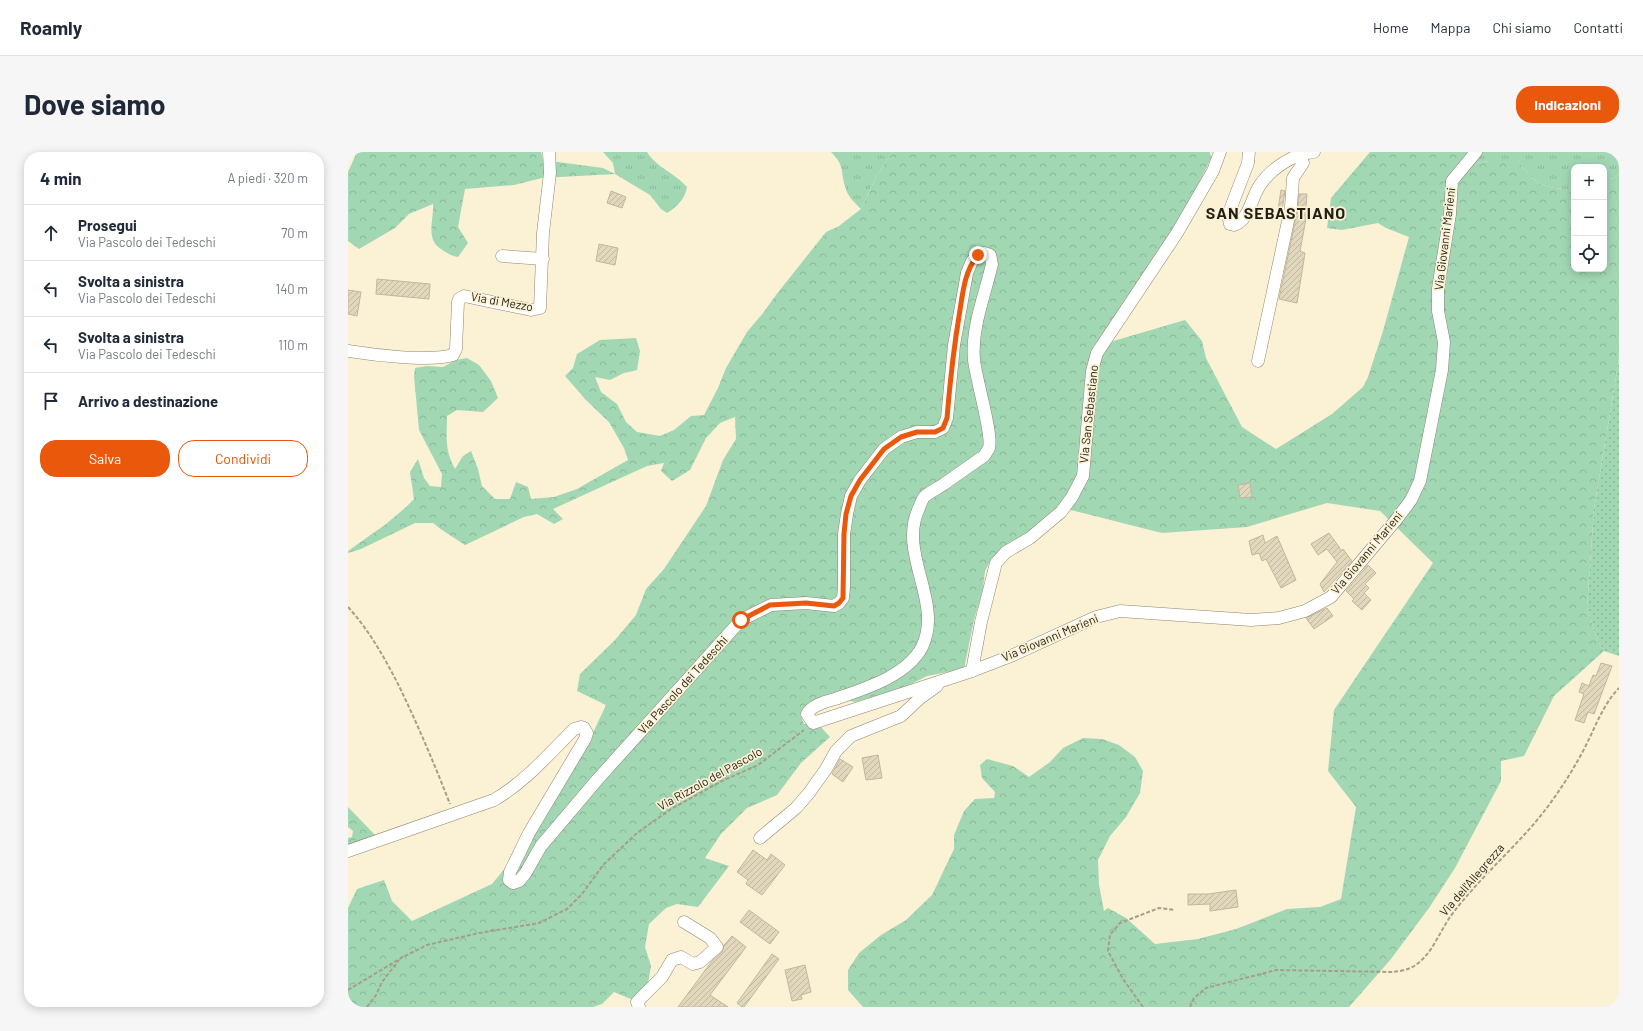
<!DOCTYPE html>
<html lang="it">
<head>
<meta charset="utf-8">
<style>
	:root { --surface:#fff; --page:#f6f6f7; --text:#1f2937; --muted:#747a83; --line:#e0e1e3; --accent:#ea580c }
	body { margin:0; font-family:Barlow,sans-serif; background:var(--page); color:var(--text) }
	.controls { position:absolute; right:12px; top:12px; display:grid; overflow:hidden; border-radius:8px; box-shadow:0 2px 10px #0003 }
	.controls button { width:36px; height:36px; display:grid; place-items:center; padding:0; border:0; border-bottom:1px solid var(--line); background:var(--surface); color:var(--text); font:20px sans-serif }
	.stop { position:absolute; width:12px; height:12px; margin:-9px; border:3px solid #ea580c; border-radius:50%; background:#fff }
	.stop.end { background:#ea580c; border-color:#fff; box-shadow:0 1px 4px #0008 }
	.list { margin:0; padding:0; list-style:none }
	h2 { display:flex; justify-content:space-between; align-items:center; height:52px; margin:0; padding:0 16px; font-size:17px }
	h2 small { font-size:13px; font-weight:400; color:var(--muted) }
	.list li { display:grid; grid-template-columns:26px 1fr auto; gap:12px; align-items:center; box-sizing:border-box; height:56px; padding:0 16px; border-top:1px solid var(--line) }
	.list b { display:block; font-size:15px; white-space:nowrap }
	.list p { margin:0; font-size:13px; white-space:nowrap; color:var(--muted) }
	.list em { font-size:13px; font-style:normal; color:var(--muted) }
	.actions { display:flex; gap:8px; padding:12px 16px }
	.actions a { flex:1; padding:9px 0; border:1px solid var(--accent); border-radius:16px; text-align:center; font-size:14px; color:var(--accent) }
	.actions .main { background:var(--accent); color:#fff }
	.icon { flex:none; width:22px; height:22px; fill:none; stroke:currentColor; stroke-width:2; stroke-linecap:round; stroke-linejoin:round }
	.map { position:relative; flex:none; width:1271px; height:855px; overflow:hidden; border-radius:16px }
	header { display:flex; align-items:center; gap:24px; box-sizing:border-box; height:56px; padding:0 20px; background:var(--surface); border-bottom:1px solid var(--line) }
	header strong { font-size:19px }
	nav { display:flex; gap:22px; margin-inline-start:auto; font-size:14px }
	.intro { display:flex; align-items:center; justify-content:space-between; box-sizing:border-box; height:96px; padding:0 24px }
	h1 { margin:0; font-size:28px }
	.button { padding:10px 18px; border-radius:16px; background:var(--accent); color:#fff; font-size:14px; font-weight:700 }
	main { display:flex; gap:24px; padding:0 24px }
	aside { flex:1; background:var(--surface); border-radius:16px; box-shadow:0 2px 10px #0003 }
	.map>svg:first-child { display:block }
	.grass { fill:url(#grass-tufts) }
	.forest { fill:url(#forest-crowns) }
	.garden { fill:url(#garden-dots) }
	.building { fill:url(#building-hatch); stroke:#c1b79c }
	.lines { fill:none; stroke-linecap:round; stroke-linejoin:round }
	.minor-casing { stroke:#8f856c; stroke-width:13 }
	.path { stroke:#a59e89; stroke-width:2; stroke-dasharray:4 2; stroke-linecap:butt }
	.minor { stroke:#fff; stroke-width:12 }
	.route { stroke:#ea580c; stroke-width:5 }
	.labels { text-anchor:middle; stroke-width:3.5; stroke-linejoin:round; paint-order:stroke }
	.street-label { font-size:12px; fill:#221e14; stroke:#fbf1d5 }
	.district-label { font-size:16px; font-weight:bold; letter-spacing:1px; fill:#221e14; stroke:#fbf1d5 }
</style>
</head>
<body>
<header>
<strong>Roamly</strong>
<nav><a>Home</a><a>Mappa</a><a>Chi siamo</a><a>Contatti</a></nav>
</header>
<div class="intro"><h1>Dove siamo</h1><a class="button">Indicazioni</a></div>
<main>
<aside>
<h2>4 min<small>A piedi · 320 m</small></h2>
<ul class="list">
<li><svg class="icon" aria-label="ahead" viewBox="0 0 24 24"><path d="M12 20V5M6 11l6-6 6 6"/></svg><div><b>Prosegui</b><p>Via Pascolo dei Tedeschi</p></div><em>70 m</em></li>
<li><svg class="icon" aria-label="left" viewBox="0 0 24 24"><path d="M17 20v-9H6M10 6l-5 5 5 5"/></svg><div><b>Svolta a sinistra</b><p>Via Pascolo dei Tedeschi</p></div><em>140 m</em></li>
<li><svg class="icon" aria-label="left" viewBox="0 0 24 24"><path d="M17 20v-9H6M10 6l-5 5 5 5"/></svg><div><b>Svolta a sinistra</b><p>Via Pascolo dei Tedeschi</p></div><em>110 m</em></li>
<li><svg class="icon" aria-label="arrive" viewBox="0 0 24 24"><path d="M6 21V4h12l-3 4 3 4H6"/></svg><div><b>Arrivo a destinazione</b></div></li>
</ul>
<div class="actions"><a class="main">Salva</a><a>Condividi</a></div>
</aside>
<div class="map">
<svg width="1271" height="855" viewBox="0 0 1271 855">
	<defs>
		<pattern id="grass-tufts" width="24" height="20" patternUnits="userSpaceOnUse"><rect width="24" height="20" fill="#a2d7b4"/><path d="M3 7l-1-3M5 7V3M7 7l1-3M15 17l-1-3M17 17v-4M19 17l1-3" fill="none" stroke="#8bb89a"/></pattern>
		<pattern id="forest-crowns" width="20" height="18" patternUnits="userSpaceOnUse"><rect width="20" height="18" fill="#a2d7b4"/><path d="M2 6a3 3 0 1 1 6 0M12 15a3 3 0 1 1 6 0" fill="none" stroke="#8bb89a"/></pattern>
		<pattern id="garden-dots" width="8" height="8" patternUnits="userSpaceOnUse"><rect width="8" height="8" fill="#a2d7b4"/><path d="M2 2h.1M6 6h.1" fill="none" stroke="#8bb89a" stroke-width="1.8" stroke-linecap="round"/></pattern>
		<pattern id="building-hatch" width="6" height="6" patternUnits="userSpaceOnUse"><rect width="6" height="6" fill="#e1d7bc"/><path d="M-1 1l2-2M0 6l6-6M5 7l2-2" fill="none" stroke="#c1b8a1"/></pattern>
	</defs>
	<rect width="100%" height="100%" fill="#fbf1d5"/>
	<g class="grass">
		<path d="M255,0H299C309,16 327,21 339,35C337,47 329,55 319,61L313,57L302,43L267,22L265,11Z"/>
		<path d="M483,0H545L529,23L513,57C506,50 499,44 497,34C492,18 497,14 483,0Z"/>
		<path d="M1132,0H1271V22L1266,26L1256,28V15H1226V36C1219,38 1214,37 1207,36C1187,32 1182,25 1170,9H1141L1121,12Z"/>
	</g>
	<g class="forest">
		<path d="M9,0H193L195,8L255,16L267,22L194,26L166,33L117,37L110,75L120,91L110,105C103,104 99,101 93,97C77,87 86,68 85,52L61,62L47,76L11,97L0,89V20Z"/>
		<path d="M545,0H862L863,6C832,74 791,136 745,195L837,168L854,189L858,206L894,275L928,297L984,262L1015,235L1020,225L1035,179L1061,85L1038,76L1030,71L994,78L979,76L983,46L1022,0H1132L1122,12L1141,9H1170C1182,25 1187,32 1207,36C1214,37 1219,38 1226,36V117H1256V28L1266,26L1271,22V207L1246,357L1239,455L1249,488L1256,499L1206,544L1176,604L1153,609V629L1107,716L1081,756L1043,807L1001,855H515L500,838V818L511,801L533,783L558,768L584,743L606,697V683L616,659L627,647L646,646L647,640L634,626L632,613L639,607L665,614L681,625L702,610L715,596L735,586L754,587L771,593L787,605L795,619L792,641L778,665L762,684L750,708L751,733L756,759L760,756L778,766L807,792L850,787L888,777L939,757L972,755L993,747L1008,655L980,619L986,558L1085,411L1032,359L979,351L899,375L814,381L711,355L676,384L649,401L643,408L637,419L635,437L626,468L616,517L579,524L557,535L507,550L483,545L458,555L452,562L456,572L471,573L482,585L453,611L429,643L399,656L373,682L357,706L381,714L350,755L329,752L318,756L301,772L297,795L303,814L300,831L285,848L266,840L254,852L245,855H0V756L9,737L36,728L44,749L64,769L144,732L181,687L243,585L258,553L229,539L232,522L267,488L288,463L298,437L316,417L358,354L375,308L388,287L387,265L372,271L358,286L342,318L324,329L313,319L316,311L299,314L205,357L215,367L206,372L189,362L176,365L117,393L94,378L85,371H67L13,397L0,401V399L38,372L57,356L66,347L62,320L70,307L76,326L82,334L93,335L94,322L71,278L66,224L67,216L79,214L95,215L108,208L119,206L131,213L143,229L150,246L135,260L109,258L99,264C99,285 96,297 107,317L115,304L123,299L130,317L134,334L147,347H162L168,330L180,335L183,347L206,345L229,337L280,308L276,296L261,270L238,248L217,224L225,216L229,202L252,188L288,186L292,199L289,218L276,221L262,228L247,225L253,240L269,252L278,270L289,280L312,284L326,278L343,264L356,263L370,236L378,216L399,180L415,161L428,143L478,80L491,74L513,57L529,23Z"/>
		<polygon points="0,655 29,685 0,695 0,686 4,685 5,679 0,675"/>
	</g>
	<polygon class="garden" points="1271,207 1271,504 1256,499 1249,488 1239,455 1246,357"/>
	<g class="building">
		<polygon points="933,38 937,39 933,65 929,64"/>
		<polygon points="263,39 278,45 274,56 259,51"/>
		<polygon points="951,42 959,42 958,55 960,56 952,99 957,101 949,151 931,147 950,56"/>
		<polygon points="251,92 270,96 267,113 248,109"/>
		<polygon points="29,127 82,132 81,147 28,142"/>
		<polygon points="0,138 13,140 9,164 0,162"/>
		<polygon points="902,331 904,345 892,346 890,333"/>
		<polygon points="981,381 994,399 995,397 1004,409 976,440 972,432 989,410 979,397 970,403 963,392"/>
		<polygon points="915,383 917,391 929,384 948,428 933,436 918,407 914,409 911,401 904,403 901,389"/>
		<polygon points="1020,413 1028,421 1017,432 1021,436 1016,441 1023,448 1014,458 1004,449 1006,447 998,439"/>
		<polygon points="979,456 985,464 966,477 958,466"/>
		<polygon points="1253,511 1264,514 1246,562 1240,560 1236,571 1227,568 1236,542 1231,540 1234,531 1241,534 1245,523 1248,524"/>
		<polygon points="530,603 534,626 518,628 514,606"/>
		<polygon points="492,607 505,615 495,630 484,622"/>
		<polygon points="405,698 419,708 423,702 437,713 414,743 398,732 400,728 389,720"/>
		<polygon points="888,738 890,755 862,759 862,752 840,753 840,742 860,742"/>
		<polygon points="401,758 431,780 422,792 392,770"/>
		<polygon points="384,784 398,795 362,843 380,855 330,855 364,809 374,800 376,793"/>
		<polygon points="424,802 431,807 396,855 394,855 389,851"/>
		<polygon points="457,813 463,840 453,843 454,847 444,849 437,818"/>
	</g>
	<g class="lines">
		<g class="minor-casing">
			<g id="minor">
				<path d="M901,0L900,11L880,63L882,72L886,73C902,67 903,46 912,33C921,20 936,9 951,3C955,1 961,1 966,0"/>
				<polyline points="154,104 195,107"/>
				<path d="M0,199C25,203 81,210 105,203L108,197L110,150L111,147L116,144L183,158L192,156L195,81L202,21L201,0"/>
				<polyline points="910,209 943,55 945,26 955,11 950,0"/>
				<polyline points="624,519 633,470 648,411 658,400 682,386 713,360 724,345 735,324 744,219 749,201 829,81 865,19 872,0"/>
				<polyline points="412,686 448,656 461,641 478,617 488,599 503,584 553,564 571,547 589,534"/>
				<path d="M0,699L146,648C177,630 201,602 226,577L233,575L236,576L239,581L237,587L181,681L162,720L161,728L165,731L171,729L177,722L193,694L249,628L393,468L423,453L458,451L486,454L491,451L495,446L496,435V382L499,362L503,344L512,328L536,297L553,285L569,280H587L595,276L599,266L606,193L619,121L624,109L630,103L636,101L642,103L644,112C637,143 623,176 626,208C628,227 645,283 641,296C640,298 638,301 636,304C623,313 610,322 596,332C590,336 582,340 576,345C574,348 572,353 571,356C549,401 596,450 574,495C559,524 516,537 487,547C477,550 464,553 459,562L465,571L624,519L663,504L748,465L772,459L903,468L931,466L957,459L983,445L1048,368L1063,348L1072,329L1094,218L1096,190L1090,159V137L1102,62L1104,29L1128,0"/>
				<polyline points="291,855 289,850 314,825 324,808 333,805 345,812 352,810 369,795 362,786 336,770"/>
			</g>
		</g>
		<g class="path">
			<path d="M0,455C21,478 36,505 50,532C69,571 86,611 102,652"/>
			<polyline points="0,838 53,806 79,793 131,781 191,771 219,757 234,742 256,712 289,681 323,657 374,629 410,613 456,578"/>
			<polyline points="19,855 28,843 34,830 51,808"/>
			<polyline points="795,855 775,827 760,799 762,783 772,771 811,756 827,758"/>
			<path d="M842,855L846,846L858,836L928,818L1044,820C1052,819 1062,818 1069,812C1085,800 1091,781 1102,765C1134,721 1178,688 1208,643C1218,629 1227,614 1235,599C1247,577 1253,555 1271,536"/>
		</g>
		<use href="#minor" class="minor"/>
	</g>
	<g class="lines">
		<path class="route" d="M393,468L422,453L458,451L486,454L491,451L495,446L496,382L498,362L503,344L512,328L536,297L553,285L569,280H587L595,276L599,266C602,229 606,194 612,158C615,139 617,118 630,103"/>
	</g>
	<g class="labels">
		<g class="street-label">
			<text transform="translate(1097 87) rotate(-83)" y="4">Via Giovanni Marieni</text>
			<text transform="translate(154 150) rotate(10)" y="4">Via di Mezzo</text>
			<text transform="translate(741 262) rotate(-84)" y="4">Via San Sebastiano</text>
			<text transform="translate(1019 401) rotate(-50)" y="4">Via Giovanni Marieni</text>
			<text transform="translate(702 486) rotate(-23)" y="4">Via Giovanni Marieni</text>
			<text transform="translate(335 533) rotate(-48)" y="4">Via Pascolo dei Tedeschi</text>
			<text transform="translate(362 627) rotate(-29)" y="4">Via Rizzolo del Pascolo</text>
			<text transform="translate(1124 728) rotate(-49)" y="4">Via dell'Allegrezza</text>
		</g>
		<g class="district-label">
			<text x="928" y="67">SAN SEBASTIANO</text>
		</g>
	</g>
</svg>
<div class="controls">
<button>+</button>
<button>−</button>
<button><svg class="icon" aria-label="locate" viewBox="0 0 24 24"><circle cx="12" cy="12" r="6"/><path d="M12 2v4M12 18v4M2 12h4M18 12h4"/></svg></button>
</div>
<div class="stop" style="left:393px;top:468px"></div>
<div class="stop end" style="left:630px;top:103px"></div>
</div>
</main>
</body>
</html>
